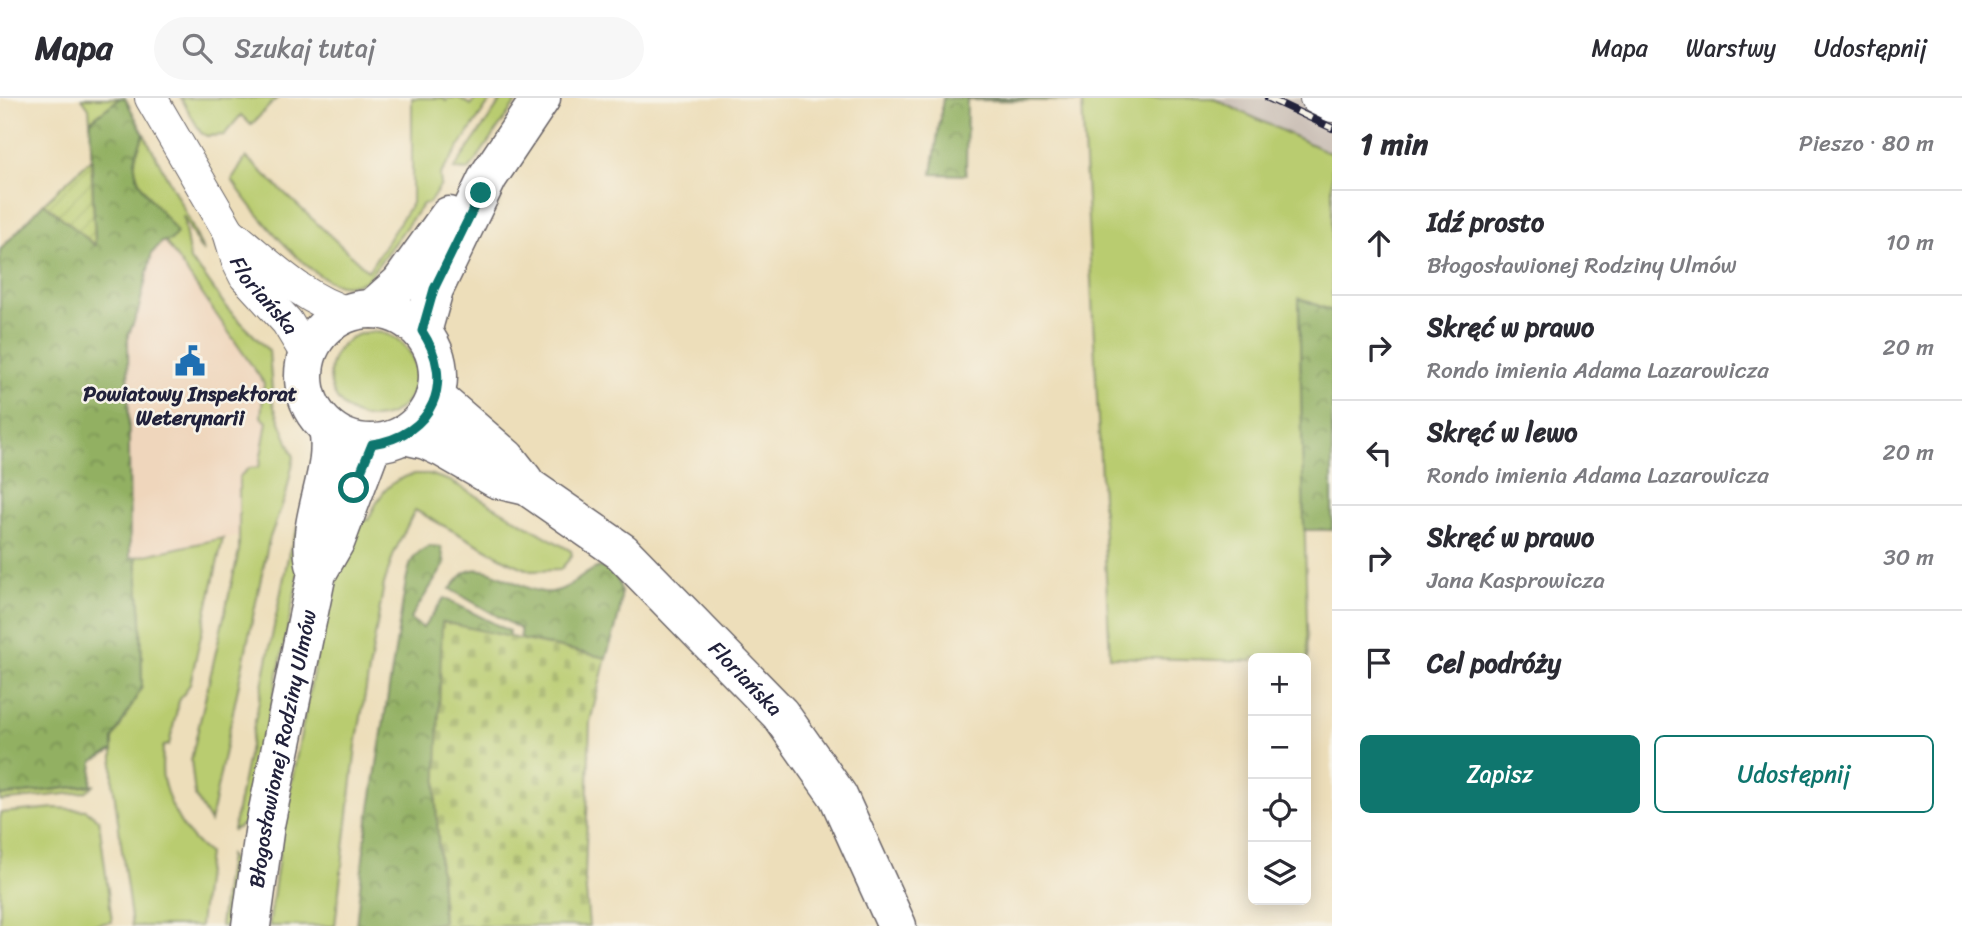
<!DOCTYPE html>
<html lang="pl">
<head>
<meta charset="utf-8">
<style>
	:root { --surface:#fff; --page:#f7f7f7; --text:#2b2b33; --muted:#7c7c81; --line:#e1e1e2; --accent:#0f766e }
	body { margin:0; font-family:Sriracha,sans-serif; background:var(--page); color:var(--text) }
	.controls { position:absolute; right:21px; bottom:21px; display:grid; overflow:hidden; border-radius:10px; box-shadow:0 4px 18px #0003 }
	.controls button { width:63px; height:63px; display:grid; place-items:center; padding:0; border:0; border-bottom:2px solid var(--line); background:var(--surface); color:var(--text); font:35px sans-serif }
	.stop { position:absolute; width:21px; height:21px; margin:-16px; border:5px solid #0f766e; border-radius:50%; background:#fff }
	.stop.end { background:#0f766e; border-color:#fff; box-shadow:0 2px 7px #0008 }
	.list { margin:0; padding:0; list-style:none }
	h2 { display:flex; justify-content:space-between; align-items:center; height:91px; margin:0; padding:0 28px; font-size:30px }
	h2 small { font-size:23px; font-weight:400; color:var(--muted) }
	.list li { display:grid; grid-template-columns:46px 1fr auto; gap:21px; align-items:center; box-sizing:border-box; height:105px; padding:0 28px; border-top:2px solid var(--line) }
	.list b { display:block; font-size:26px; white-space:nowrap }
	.list p { margin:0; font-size:23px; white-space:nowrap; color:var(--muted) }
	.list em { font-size:23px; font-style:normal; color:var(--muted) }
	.actions { display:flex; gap:14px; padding:21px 28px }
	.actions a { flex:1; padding:16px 0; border:2px solid var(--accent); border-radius:10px; text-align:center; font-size:24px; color:var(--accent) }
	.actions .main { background:var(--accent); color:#fff }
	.icon { flex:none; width:38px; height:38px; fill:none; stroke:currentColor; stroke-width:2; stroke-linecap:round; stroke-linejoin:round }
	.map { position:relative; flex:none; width:1332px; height:828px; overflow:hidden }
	header { display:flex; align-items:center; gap:42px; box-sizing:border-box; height:98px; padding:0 35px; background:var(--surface); border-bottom:2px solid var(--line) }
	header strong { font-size:33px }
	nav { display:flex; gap:38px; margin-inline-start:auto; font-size:24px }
	.search { width:490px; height:63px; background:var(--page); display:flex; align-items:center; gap:18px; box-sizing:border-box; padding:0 24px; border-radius:38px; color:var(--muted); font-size:26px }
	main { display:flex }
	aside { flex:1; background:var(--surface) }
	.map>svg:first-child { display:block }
	.built { fill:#efd6bc }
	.railway { fill:#cdc2b9 }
	.grass { fill:#b9cc70; stroke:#6e7756; stroke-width:2 }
	.forest { fill:url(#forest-crowns); stroke:#5a694e; stroke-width:2 }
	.cemetery { fill:url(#cemetery-stones); stroke:#6e7756; stroke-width:2 }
	.garden { fill:url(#garden-furrows); stroke:#6e7756; stroke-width:2 }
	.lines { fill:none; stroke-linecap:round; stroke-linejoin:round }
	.minor-casing { stroke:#696467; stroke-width:34 }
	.tertiary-casing { stroke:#696467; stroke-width:41 }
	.secondary-casing { stroke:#696467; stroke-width:41 }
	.minor { stroke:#fff; stroke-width:32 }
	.tertiary { stroke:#fff; stroke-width:38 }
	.secondary { stroke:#fff; stroke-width:38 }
	.rail-casing { stroke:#22223b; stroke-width:8 }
	.rail { stroke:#f7f3e8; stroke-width:5; stroke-dasharray:16; stroke-linecap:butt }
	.route { stroke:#0f766e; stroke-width:9 }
	.labels { text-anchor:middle; stroke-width:5; stroke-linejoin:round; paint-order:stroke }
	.street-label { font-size:21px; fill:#22223b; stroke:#f7f3e8 }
	.poi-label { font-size:21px; font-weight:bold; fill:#22223b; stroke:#f7f3e8 }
</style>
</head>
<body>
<header>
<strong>Mapa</strong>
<div class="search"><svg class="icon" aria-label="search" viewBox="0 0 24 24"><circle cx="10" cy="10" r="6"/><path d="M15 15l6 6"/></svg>Szukaj tutaj</div>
<nav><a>Mapa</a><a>Warstwy</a><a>Udostępnij</a></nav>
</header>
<main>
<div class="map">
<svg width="1332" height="828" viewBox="0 0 1332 828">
	<defs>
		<pattern id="forest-crowns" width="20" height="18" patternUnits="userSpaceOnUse" patternTransform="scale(1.75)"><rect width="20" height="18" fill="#92b062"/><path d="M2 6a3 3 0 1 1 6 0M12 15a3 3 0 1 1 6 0" fill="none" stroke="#778f52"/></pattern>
		<pattern id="cemetery-stones" width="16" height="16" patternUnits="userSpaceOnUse" patternTransform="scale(1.75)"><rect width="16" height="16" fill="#b9cc70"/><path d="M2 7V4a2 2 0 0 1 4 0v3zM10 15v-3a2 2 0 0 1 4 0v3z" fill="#9faf62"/></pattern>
		<pattern id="garden-furrows" width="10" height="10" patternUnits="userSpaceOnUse" patternTransform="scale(1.75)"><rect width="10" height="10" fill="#b9cc70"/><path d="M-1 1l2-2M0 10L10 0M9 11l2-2" fill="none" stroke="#9faf62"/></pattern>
	</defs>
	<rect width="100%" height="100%" fill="#f7f3e8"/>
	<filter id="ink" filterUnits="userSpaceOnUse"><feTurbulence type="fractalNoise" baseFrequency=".0143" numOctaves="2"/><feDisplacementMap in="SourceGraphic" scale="14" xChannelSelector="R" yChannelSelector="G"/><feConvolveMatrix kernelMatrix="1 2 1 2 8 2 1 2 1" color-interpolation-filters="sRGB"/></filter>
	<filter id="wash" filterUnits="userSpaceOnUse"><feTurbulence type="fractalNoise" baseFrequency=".00686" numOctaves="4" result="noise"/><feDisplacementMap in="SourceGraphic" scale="28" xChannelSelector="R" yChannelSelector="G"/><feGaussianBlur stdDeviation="1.57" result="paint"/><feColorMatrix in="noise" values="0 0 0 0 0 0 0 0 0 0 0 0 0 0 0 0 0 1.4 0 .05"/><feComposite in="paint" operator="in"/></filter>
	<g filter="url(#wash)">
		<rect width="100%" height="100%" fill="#eddeba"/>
		<polygon class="built" points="165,143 264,285 261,319 269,324 248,436 130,460 128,238 138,214 152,155"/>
		<polygon class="railway" points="1212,0 1303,0 1332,14 1332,56"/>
		<g class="grass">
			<polygon points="82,0 120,0 90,23 89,10"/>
			<polygon points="181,0 277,0 251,27 241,17 224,37 207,38 201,35"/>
			<path d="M412,0H442L446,3L448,0H459L471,7L476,0H492L440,77L441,87L429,105L423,106L366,183C358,185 348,189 340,187C307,180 251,110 232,82L246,59L368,173L412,105Z"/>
			<polygon points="503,0 519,0 469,72 454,71"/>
			<polygon points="1051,0 1212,0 1332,56 1332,213 1299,201 1308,564 1306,560 1253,560 1253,563 1110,559 1082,4 1051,3"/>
			<path d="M144,36L184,111L204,154L199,149L183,118L190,163L203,176L227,210L269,253L273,306L294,359L286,397L269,442L210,724L195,698L191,662L239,453V379L249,370L259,369L267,324L261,319L264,285L165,143L171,142L173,129C160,114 132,84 135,63C136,54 141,44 144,36Z"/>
			<circle cx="373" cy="277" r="43"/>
			<path d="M415,376H429L450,383L571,453L572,458L560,472L531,473L508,463L415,412L394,455L384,486L356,648L335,828H269L284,722L329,494L356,419L368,422C379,398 388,381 415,376Z"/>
			<polygon points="305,411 296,490 247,725 233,732 289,454"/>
			<path d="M223,440L190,586L179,603L169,647L163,648C163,658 161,671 163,681C170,710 184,737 208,755L200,828H132L113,685V641L142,588L141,520L136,459Z"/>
			<polygon points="95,687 85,694 0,703 0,698"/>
			<polygon points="55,710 86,712 99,722 112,824 80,828 0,828 0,715"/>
			<polygon points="229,757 241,772 235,828 220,828"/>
		</g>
		<g class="forest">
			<path d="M120,0H125L144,36C141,44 136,55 135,63C132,89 166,115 177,135L171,142L162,144L152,155L138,214L128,238L130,460L136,459L141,520L142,589L113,641V652L93,663L91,687L0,698V152L44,105L95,147L90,23Z"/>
			<polygon points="943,0 1051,0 1051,3 967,2 966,77 932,76"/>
			<polygon points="1299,200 1332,213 1332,432 1304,432"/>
			<path d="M430,448L441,449L445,466L410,521L423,530L444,500L509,533L508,539L443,524L436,703L443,825L427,828H356L365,742L406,483C410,464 412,456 430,448Z"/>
			<path d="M600,469C639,478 613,536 606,560L521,541L520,531L450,491C455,486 459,479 465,475C486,460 525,498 552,494C572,491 585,472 600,469Z"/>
		</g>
		<polygon class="cemetery" points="442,524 606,560 590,624 585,781 589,828 427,828 443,824 436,703"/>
		<polygon class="garden" points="91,61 95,147 44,105"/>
	</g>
	<g filter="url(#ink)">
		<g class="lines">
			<g class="minor-casing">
				<g id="minor">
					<path id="s1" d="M151,0L229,134L238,164L245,178L287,224L307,257"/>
					<polyline points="1316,0 1332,8"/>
					<path d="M229,134C267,164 301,201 349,215"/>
				</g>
			</g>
			<g class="tertiary-casing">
				<g id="tertiary">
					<polyline points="435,299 506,360 524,383"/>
					<path id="s2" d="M404,337L426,342L443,350L497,381L527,388L622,454L780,616L838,698L897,828"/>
				</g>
			</g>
			<g class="secondary-casing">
				<g id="secondary">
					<circle cx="371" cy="278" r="67"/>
					<polyline points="372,211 400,186 449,118"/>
					<polyline points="422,234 434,191 488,79 541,0"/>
					<path d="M315,466C306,419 337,376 328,330"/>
					<path id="s3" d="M251,828L265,727L317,475L336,442L372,346"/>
				</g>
			</g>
			<use href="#minor" class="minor"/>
			<use href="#tertiary" class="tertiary"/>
			<use href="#secondary" class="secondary"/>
			<g class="rail-casing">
				<polyline id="rail" points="1268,0 1332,30"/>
			</g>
			<use href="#rail" class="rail"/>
		</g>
	</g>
	<g class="lines" filter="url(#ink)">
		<path class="route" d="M354,390L372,346C433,337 456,284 422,233L434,191L481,95"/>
	</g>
	<defs>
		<g id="civic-bare" transform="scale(2.415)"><path d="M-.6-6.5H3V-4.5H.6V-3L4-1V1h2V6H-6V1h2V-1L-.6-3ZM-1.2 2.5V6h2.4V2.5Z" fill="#1f6fb2" stroke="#f7f3e8" stroke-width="2.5" paint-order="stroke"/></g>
	</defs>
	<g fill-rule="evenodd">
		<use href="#civic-bare" x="190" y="263"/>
	</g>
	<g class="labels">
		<g class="street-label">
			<text dy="7" stroke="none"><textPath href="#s1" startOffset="229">Floriańska</textPath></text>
			<text dy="7" stroke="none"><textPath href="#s2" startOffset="427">Floriańska</textPath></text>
			<text dy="7" stroke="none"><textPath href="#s3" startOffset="180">Błogosławionej Rodziny Ulmów</textPath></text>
		</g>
		<g class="poi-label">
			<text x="190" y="303">Powiatowy Inspektorat<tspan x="190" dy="24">Weterynarii</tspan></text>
		</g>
	</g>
</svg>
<div class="controls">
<button>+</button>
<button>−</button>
<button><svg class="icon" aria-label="locate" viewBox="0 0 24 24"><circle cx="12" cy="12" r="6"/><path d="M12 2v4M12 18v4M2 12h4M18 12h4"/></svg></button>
<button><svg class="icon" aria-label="layers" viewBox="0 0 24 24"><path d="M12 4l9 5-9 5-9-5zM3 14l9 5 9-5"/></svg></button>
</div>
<div class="stop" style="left:354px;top:390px"></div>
<div class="stop end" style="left:481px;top:95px"></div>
</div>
<aside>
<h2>1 min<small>Pieszo · 80 m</small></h2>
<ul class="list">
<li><svg class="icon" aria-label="ahead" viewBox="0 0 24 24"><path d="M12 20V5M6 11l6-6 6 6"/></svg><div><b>Idź prosto</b><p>Błogosławionej Rodziny Ulmów</p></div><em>10 m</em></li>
<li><svg class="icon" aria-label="right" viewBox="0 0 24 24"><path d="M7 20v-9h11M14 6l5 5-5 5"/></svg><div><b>Skręć w prawo</b><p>Rondo imienia Adama Lazarowicza</p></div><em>20 m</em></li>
<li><svg class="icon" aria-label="left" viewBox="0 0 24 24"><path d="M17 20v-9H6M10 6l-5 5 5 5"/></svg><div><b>Skręć w lewo</b><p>Rondo imienia Adama Lazarowicza</p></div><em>20 m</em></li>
<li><svg class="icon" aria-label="right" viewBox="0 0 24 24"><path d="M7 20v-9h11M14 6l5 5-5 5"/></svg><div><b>Skręć w prawo</b><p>Jana Kasprowicza</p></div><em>30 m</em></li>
<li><svg class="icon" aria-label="arrive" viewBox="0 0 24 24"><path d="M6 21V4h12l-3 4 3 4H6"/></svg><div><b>Cel podróży</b></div></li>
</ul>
<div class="actions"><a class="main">Zapisz</a><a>Udostępnij</a></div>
</aside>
</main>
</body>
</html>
